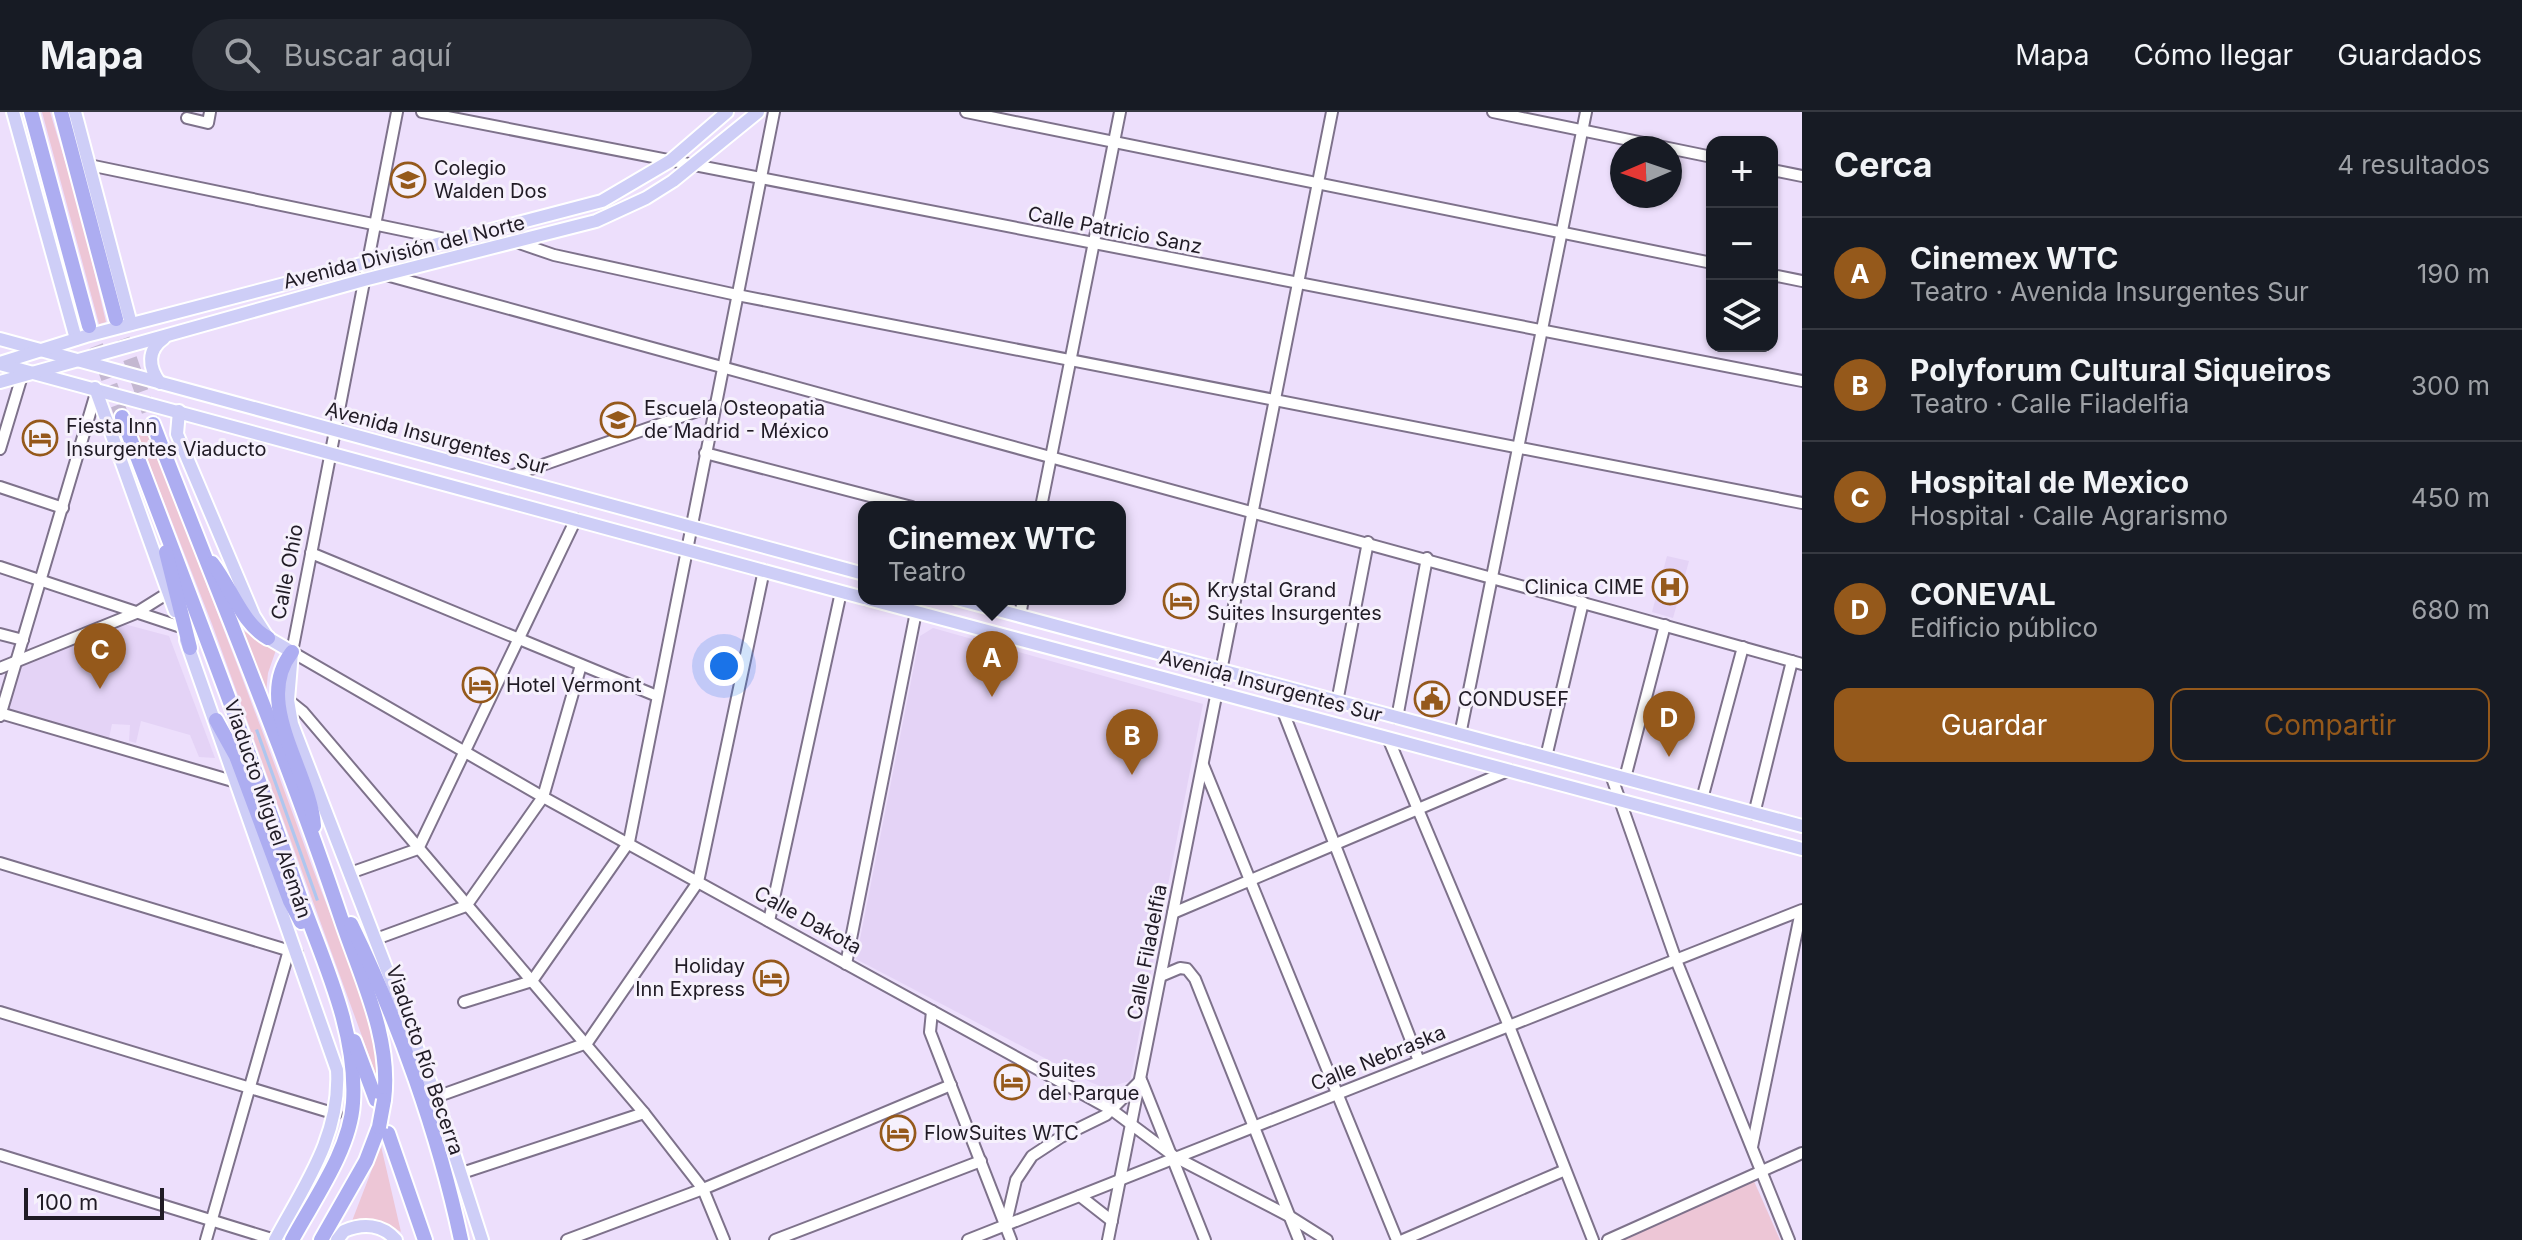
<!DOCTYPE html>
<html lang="es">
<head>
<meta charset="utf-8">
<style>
	:root { --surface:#171b24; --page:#242831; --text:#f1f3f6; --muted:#9ea1a6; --line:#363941; --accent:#95591b }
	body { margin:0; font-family:Inter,sans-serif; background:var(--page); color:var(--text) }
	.controls { position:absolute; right:24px; top:24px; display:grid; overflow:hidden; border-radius:16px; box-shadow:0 2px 6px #0004 }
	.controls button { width:72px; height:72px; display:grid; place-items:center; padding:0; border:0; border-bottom:2px solid var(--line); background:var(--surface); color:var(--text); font:40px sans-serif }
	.compass { position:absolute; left:1610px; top:24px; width:72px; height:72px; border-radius:50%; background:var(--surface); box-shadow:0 2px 6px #0004; rotate:268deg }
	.scale { position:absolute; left:24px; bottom:20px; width:140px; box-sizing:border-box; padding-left:8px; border:4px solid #201b25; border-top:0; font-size:22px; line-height:28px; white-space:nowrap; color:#201b25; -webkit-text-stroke:6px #f6f1fc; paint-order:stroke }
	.you { position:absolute; left:724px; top:554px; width:28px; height:28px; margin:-20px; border:6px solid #fff; border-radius:50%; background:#1a73e8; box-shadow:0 0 0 12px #1a73e833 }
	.badge { display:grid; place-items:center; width:52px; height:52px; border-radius:50%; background:var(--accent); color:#fff; font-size:26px; font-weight:700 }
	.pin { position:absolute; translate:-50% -66px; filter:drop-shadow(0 2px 4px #0008) }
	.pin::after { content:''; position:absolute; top:42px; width:28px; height:24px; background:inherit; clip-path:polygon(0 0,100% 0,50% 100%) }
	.popup { position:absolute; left:858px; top:389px; width:268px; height:104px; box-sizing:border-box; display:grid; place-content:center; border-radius:16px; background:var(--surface); filter:drop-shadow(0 2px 6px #0005); font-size:26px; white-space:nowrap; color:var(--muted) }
	.popup b { font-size:30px; color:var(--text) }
	.popup::after { content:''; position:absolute; left:50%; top:100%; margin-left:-16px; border:16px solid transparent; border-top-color:var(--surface) }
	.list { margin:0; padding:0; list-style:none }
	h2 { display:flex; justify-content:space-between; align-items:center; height:104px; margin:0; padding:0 32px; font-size:34px }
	h2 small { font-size:26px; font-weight:400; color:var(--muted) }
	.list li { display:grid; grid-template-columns:52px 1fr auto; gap:24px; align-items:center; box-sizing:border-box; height:112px; padding:0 32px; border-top:2px solid var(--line) }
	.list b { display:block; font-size:30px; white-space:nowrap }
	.list p { margin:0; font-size:26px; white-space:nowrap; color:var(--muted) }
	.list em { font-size:26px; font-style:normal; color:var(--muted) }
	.actions { display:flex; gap:16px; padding:24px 32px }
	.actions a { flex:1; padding:18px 0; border:2px solid var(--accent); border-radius:16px; text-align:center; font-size:28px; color:var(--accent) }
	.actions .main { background:var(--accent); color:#fff }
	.icon { flex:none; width:44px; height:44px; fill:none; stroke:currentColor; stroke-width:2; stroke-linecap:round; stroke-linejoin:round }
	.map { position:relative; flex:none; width:1802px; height:1128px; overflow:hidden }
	header { display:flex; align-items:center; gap:48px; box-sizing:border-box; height:112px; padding:0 40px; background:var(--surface); border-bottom:2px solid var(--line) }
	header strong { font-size:38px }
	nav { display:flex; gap:44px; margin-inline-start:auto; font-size:28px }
	.search { width:560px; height:72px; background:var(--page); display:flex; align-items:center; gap:20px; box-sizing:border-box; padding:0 28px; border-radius:44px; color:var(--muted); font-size:30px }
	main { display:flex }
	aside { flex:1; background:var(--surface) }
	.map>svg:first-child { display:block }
	.built { fill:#e4d3f6 }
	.green { fill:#edc6d6 }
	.water { fill:#aec6ef }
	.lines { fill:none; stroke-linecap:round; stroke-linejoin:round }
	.highway-tunnel { stroke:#c4b8d1; stroke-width:14; stroke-dasharray:14 7; stroke-linecap:butt }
	.minor-casing { stroke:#7e728b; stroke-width:14 }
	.major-casing { stroke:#fff; stroke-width:16 }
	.highway-casing { stroke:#fff; stroke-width:18 }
	.minor { stroke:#fff; stroke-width:10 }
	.major { stroke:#cecef7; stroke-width:12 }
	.highway { stroke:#adadf1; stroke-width:14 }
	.highway-bridge-casing { stroke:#fff; stroke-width:18; stroke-linecap:butt }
	.highway-bridge { stroke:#adadf1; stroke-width:14 }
	.labels { text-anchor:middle; stroke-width:6; stroke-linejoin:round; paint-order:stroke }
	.poi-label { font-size:20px; fill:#201b25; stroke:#f6f1fc; text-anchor:start }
	.street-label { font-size:20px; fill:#201b25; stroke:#f6f1fc }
</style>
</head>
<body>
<header>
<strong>Mapa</strong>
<div class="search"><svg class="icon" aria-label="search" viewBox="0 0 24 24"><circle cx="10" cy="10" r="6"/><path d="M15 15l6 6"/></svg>Buscar aquí</div>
<nav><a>Mapa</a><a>Cómo llegar</a><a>Guardados</a></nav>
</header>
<main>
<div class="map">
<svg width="1802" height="1128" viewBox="0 0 1802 1128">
	<rect width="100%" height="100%" fill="#eddffc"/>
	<g class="built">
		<polygon points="1667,444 1689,449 1673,506 1652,500"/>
		<polygon points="124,512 169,524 215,646 199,645 190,623 141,609 136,631 129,629 130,613 112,612 109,626 6,597 20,555"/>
		<polygon points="933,516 1203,592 1130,969 1105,976 1090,970 856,847 920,524"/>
	</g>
	<g class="green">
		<polygon points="42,0 50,0 79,95 106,210 99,212"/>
		<path d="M145,315C203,462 259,608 313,757C338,825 373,898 379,971L212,512L136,318Z"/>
		<polygon points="244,519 276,538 268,561 266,581"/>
		<path d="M381,1034L401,1120C385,1110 370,1103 352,1109Z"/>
		<polygon points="1754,1069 1780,1128 1609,1128"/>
	</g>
	<polygon class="water" points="258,617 319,788 316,789 255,618"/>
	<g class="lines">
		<g class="highway-tunnel">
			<polyline points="116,207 153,312"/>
			<polyline points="89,214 122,305"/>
		</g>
		<g class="minor-casing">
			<g id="minor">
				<polyline points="397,0 292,540 543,685 1112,998 1175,1045 1289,1104 1327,1128"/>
				<polyline points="422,0 1802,269"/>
				<polyline points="966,0 1712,151"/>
				<polyline points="1493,0 1712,45"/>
				<polyline points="187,6 208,11 210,0"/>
				<polyline points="89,53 450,128"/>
				<polyline points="1772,58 1802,64"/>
				<polyline points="519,131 554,143 737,183 1802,391"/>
				<path d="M386,163C857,297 1331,419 1802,552"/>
				<polyline points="1772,163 1802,169"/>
				<polyline points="0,337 22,264"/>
				<polyline points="705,341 912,395"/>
				<polyline points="508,365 715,293"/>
				<polyline points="0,375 63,396"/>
				<polyline points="1041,395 1120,0"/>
				<polyline points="311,441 657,584"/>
				<polyline points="0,455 181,515"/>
				<polyline points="1020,504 1023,487"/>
				<polyline points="0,522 23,528"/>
				<polyline points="0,556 136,501 168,481"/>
				<polyline points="288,588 303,600 644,1001 703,1077 724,1128"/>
				<polyline points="1337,590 1368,430"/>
				<polyline points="1282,597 1419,949"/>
				<polyline points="0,601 236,670"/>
				<polyline points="0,604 96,281"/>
				<polyline points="1397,606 1427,446"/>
				<polyline points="1460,623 1586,0"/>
				<polyline points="1388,626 1509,914 1593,1128"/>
				<polyline points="1546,645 1583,490"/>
				<polyline points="1203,653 1397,1128"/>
				<polyline points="1611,663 1676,848 1789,1128"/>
				<polyline points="1625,666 1665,513"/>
				<polyline points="1702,687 1743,535"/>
				<polyline points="1754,702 1792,549"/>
				<polyline points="0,751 297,841"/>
				<polyline points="350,761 418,737 576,407"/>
				<polyline points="1173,801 1510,658"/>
				<polyline points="769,809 841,480"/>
				<polyline points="376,827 466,794 543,685 581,553"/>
				<polyline points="846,852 916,500"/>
				<polyline points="1161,864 1180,856 1187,857 1195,867 1299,1128"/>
				<polyline points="532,869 629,730 774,0"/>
				<polyline points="464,890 532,869"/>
				<polyline points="932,899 930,920 1011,1128"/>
				<polyline points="0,900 336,1002"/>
				<polyline points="1142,970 1205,1128"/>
				<polyline points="436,985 587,931 698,770 764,458"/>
				<polyline points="1752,1035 1801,799"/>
				<polyline points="0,1043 275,1128"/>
				<polyline points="462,1061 644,1001"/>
				<polyline points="1080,1084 1112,1109"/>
				<polyline points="1006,1111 1016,1068 1032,1044 1061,1025 1106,1003 1141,968"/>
				<polyline points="206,1128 289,838"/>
				<polyline points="567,1128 703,1077 951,973"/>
				<polyline points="775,1128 981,1049"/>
				<polyline points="968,1128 1802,798"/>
				<polyline points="1108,1128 1332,0"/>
				<polyline points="1403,1128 1563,1059"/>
				<polyline points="1608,1128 1802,1041"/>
			</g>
		</g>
		<g class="major-casing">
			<g id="major">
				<polyline points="13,0 76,227"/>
				<polyline points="75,0 131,212"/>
				<polyline points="0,227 864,462"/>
				<polyline points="0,251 86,224 602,89 670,49 727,0"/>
				<polyline points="0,252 864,486"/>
				<polyline points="0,270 364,168 596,109 646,86 673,69 758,0"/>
				<path d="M160,271C148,255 147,238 164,226"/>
				<polyline points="95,276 175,499"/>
				<polyline points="179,299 177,322 254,504 268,526 292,540 288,588 292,612 436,985 482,1128"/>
				<polyline points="868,487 1802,737"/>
				<polyline points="957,487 1802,714"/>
				<path d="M186,528L337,958C341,1023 304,1074 275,1128"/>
				<path d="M337,1128L344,1119C363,1111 382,1112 396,1128"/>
			</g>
		</g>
		<g class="highway-casing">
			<g id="highway">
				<polyline points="31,0 89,214"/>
				<polyline points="61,0 116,207"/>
				<path d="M122,305C182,462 242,618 297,776C320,843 358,917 353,991C350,1038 314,1087 292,1128"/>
				<path d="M153,312C216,476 285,639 341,806C360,864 392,926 384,988"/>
				<polyline points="166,440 190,536"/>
				<path d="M212,451C231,475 242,512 268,526"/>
				<path d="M292,540C252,591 310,658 314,714"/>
				<polyline points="216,608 236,644 290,789 301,810"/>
				<path d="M351,812C398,908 439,1024 461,1128"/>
				<polyline points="354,929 376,988"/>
				<polyline points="388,1021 425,1128"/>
				<polyline points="321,1128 366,1049 379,1015"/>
			</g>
		</g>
		<use href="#minor" class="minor"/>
		<use href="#major" class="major"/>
		<use href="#highway" class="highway"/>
		<g class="highway-bridge-casing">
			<polyline id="highway-bridge" points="379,1015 384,988"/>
		</g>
		<use href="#highway-bridge" class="highway-bridge"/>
	</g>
	<defs>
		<g id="school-ring" transform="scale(1.8)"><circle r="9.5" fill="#f6f1fc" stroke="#95591b" stroke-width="1.5"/><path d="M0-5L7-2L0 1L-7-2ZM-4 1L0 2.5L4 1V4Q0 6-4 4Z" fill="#95591b"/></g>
		<g id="hotel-ring" transform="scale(1.8)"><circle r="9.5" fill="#f6f1fc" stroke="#95591b" stroke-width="1.5"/><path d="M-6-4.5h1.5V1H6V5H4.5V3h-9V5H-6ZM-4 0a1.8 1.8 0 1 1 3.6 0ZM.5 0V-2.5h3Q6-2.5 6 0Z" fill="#95591b"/></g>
		<g id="hospital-ring" transform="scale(1.8)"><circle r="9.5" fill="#f6f1fc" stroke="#95591b" stroke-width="1.5"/><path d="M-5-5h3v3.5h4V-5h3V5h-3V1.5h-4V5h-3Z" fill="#95591b"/></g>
		<g id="civic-ring" transform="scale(1.8)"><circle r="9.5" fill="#f6f1fc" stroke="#95591b" stroke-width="1.5"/><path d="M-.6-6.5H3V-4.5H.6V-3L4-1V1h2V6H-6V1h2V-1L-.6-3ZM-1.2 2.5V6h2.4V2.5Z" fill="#95591b"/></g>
	</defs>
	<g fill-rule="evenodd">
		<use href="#school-ring" x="408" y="68"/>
		<use href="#school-ring" x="618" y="308"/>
		<use href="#hotel-ring" x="40" y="326"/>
		<use href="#hospital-ring" x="1670" y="475"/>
		<use href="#hotel-ring" x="1181" y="489"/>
		<use href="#hotel-ring" x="480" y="573"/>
		<use href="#civic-ring" x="1432" y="587"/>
		<use href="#hotel-ring" x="771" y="866"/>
		<use href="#hotel-ring" x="1012" y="970"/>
		<use href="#hotel-ring" x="898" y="1021"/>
	</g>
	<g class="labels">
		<g class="poi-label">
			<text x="434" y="63">Colegio<tspan x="434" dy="23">Walden Dos</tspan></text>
			<text x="644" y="303">Escuela Osteopatia<tspan x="644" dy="23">de Madrid - México</tspan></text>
			<text x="66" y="321">Fiesta Inn<tspan x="66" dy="23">Insurgentes Viaducto</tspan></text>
			<text x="1644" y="482" text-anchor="end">Clinica CIME</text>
			<text x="1207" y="485">Krystal Grand<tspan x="1207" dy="23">Suites Insurgentes</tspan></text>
			<text x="506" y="580">Hotel Vermont</text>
			<text x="1458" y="594">CONDUSEF</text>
			<text x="745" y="861" text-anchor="end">Holiday<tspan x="745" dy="23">Inn Express</tspan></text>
			<text x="1038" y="965">Suites<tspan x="1038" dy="23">del Parque</tspan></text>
			<text x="924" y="1028">FlowSuites WTC</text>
		</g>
		<g class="street-label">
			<text transform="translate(1115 118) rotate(11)" y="7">Calle Patricio Sanz</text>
			<text transform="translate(404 140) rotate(-14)" y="7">Avenida División del Norte</text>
			<text transform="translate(437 326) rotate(15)" y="7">Avenida Insurgentes Sur</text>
			<text transform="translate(287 460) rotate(-79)" y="7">Calle Ohio</text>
			<text transform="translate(1271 574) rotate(15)" y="7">Avenida Insurgentes Sur</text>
			<text transform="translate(268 697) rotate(71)" y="7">Viaducto Miguel Alemán</text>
			<text transform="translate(808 808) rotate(29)" y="7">Calle Dakota</text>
			<text transform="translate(1147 840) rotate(-79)" y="7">Calle Filadelfia</text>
			<text transform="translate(1378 946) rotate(-22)" y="7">Calle Nebraska</text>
			<text transform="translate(425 948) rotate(71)" y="7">Viaducto Río Becerra</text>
		</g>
	</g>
</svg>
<div class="controls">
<button>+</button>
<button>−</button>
<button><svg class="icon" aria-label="layers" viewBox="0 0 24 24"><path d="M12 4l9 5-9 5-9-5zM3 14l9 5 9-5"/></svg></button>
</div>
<svg class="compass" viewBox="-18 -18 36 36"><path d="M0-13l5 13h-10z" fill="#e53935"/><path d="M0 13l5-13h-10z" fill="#9ea1a6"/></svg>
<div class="scale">100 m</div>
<div class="you"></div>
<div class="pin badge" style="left:992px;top:585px">A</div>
<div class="popup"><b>Cinemex WTC</b>Teatro</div>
<div class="pin badge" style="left:1132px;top:663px">B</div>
<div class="pin badge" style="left:100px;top:577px">C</div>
<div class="pin badge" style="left:1669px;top:645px">D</div>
</div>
<aside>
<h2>Cerca<small>4 resultados</small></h2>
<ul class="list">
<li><span class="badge">A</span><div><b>Cinemex WTC</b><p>Teatro · Avenida Insurgentes Sur</p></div><em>190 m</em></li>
<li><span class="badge">B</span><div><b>Polyforum Cultural Siqueiros</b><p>Teatro · Calle Filadelfia</p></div><em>300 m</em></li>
<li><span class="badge">C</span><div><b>Hospital de Mexico</b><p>Hospital · Calle Agrarismo</p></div><em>450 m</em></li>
<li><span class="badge">D</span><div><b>CONEVAL</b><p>Edificio público</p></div><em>680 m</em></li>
</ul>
<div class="actions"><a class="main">Guardar</a><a>Compartir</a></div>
</aside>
</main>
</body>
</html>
